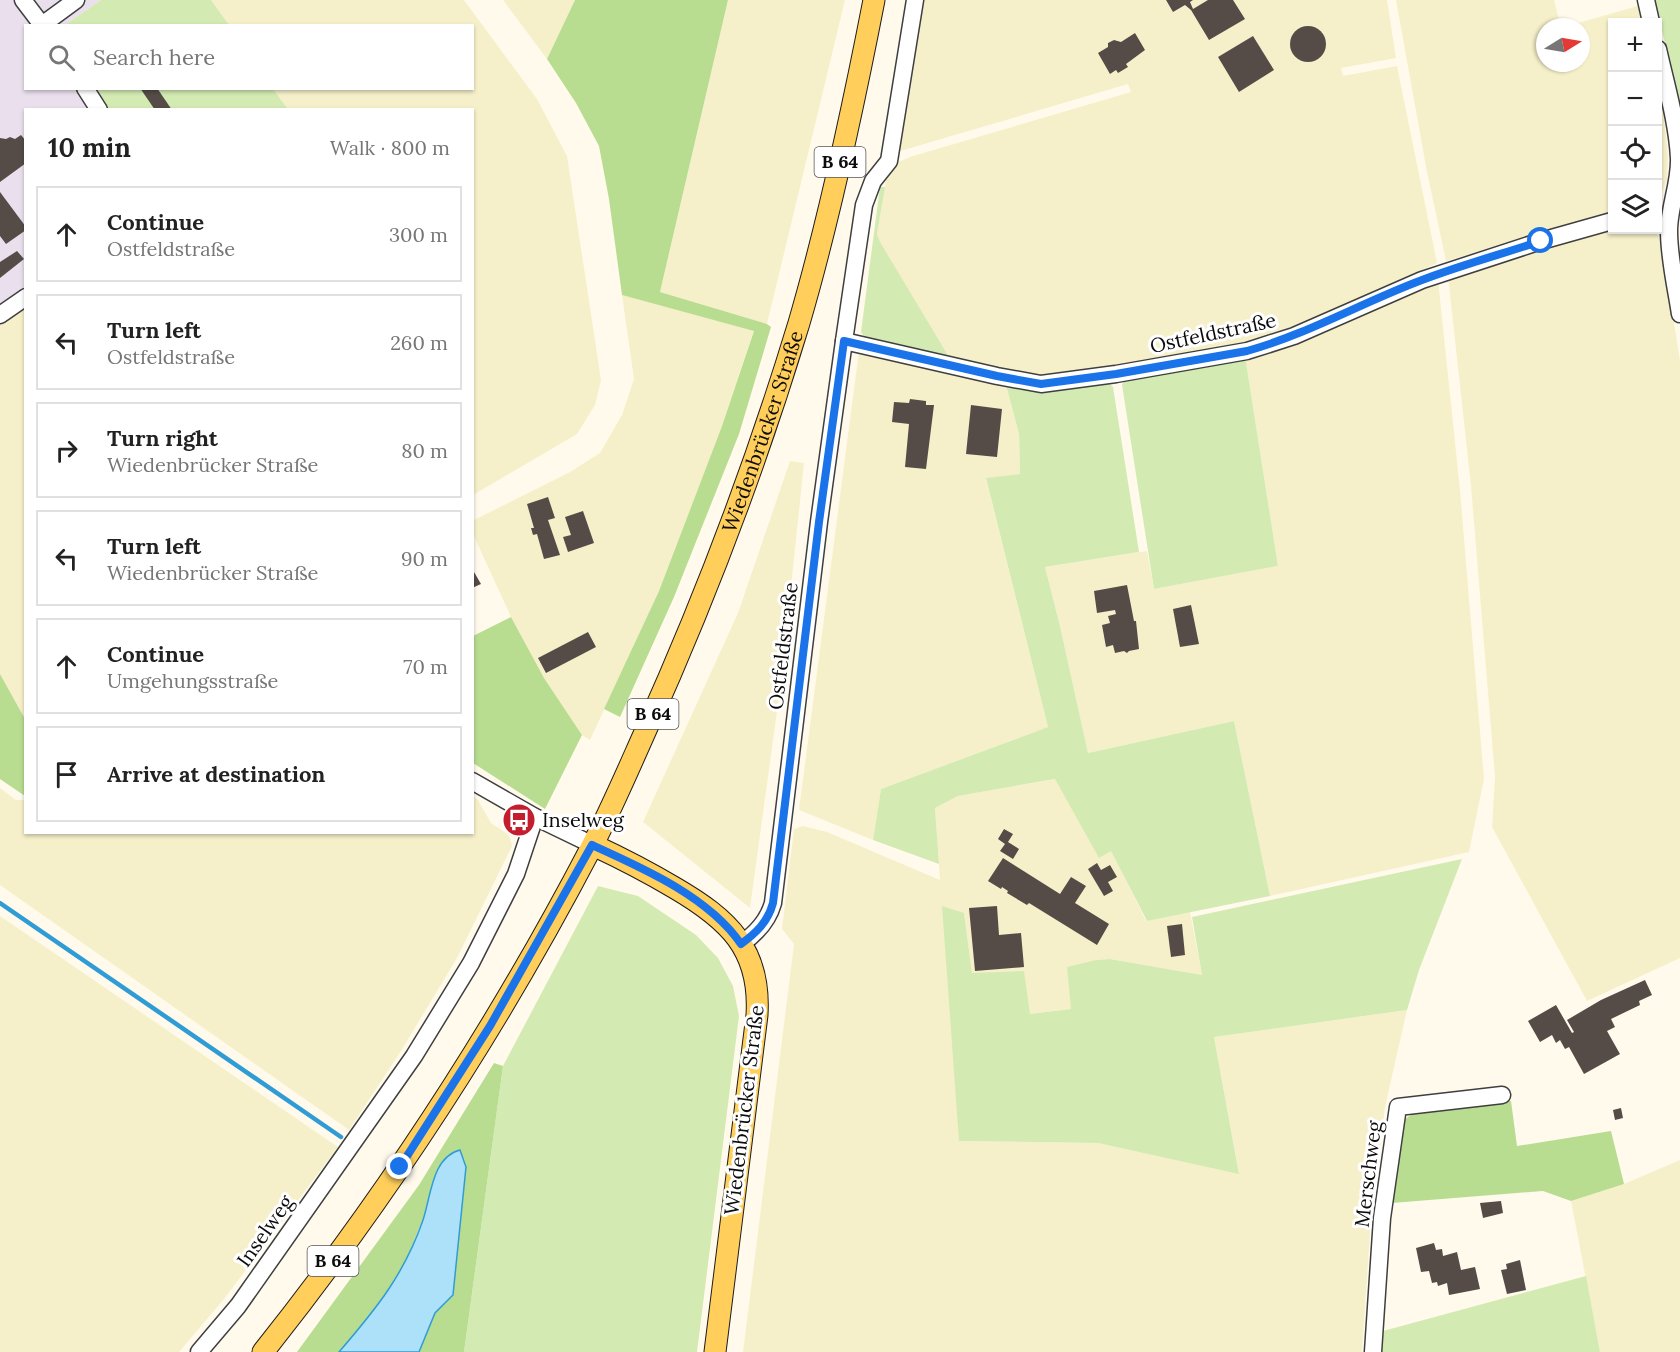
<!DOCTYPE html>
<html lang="en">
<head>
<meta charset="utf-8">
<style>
	:root { --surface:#fff; --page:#f2f2f2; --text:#222; --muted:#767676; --line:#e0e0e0 }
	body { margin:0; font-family:Lora,serif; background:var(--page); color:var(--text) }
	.controls { position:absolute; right:18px; top:18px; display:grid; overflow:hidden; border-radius:0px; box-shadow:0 2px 4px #0004 }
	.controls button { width:54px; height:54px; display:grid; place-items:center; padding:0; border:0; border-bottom:2px solid var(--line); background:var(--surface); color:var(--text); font:30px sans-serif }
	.compass { position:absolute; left:1536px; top:18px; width:54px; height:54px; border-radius:50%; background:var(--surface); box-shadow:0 2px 4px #0004; rotate:79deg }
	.stop { position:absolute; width:18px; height:18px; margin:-14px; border:4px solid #1a73e8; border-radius:50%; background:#fff }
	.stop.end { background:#1a73e8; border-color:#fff; box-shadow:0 2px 6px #0008 }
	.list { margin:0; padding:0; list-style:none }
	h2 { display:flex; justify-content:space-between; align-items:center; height:78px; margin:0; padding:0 24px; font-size:26px }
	h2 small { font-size:20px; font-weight:400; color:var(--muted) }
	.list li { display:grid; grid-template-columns:39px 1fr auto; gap:18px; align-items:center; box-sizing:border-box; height:96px; margin:0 12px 12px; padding:0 12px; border:2px solid var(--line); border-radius:0px }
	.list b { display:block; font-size:22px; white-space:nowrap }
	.list p { margin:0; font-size:20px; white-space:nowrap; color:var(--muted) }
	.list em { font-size:20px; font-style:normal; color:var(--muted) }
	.icon { flex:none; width:33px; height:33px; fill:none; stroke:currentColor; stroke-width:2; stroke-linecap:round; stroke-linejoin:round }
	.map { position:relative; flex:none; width:1680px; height:1352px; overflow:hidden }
	.search { position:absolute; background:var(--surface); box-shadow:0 2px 4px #0004; left:24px; top:24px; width:450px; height:66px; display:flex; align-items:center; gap:15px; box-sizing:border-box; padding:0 21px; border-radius:0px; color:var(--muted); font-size:22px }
	.panel { position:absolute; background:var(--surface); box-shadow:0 2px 4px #0004; left:24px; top:108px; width:450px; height:726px; border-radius:0px }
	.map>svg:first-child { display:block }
	.industrial { fill:#eadfec }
	.farmland { fill:#f6f0ca }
	.green { fill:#d3ebb3 }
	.forest { fill:#b8dd91 }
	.water { fill:#ade1f9; stroke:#309cd5; stroke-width:1.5 }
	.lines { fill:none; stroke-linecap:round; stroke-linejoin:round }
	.stream { stroke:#309cd5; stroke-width:4.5 }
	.building { fill:#554c48 }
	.minor-casing { stroke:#3f3f3f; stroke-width:19 }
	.major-casing { stroke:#1d1d1d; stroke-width:23 }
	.minor { stroke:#fff; stroke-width:16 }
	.major { stroke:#ffce5b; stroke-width:21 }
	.route { stroke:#1a73e8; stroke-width:8 }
	.labels { text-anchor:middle; stroke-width:6; stroke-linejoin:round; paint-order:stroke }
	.shield { fill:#fff; stroke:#555; stroke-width:1.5 }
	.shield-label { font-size:18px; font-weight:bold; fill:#0c0c0c }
	.street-label { font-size:20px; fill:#0c0c0c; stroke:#fff }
	.poi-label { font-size:20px; fill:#0c0c0c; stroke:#fff; text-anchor:start }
</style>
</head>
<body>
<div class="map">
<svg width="1680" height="1352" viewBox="0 0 1680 1352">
	<rect width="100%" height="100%" fill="#fffaeb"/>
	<polygon class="industrial" points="0,0 101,0 65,25 26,26 26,88 74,89 88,109 26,110 25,307 0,326"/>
	<g class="farmland">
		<polygon points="211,0 464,0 537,99 567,156 601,380 595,405 577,434 473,495 472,110 288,109 273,89 472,88 472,26 229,25"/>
		<polygon points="503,0 575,0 547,59"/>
		<polygon points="728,0 845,0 767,324 660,292"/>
		<polygon points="921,0 1387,0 1396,58 1341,68 1343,76 1397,66 1437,263 1300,327 1267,339 1041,379 949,357 880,243 877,234 887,173 898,162 913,156 1131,92 1128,84 897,152"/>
		<polygon points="1396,0 1554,0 1561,27 1545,27 1545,63 1581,63 1581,27 1564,27 1641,5 1645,22 1612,22 1612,214 1446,261 1427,172"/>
		<polygon points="1658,73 1661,88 1668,155 1667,180 1661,195 1658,197"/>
		<polygon points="1612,228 1653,230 1661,240 1680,361 1680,958 1587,1001 1492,827 1495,777 1471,486 1448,276"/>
		<polygon points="1438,280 1460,490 1484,779 1469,852 1270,896 1234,721 1088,753 1060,626 1045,567 1147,551 1154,589 1278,566 1245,356"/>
		<polygon points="622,295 754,330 722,426 659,591 590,740 582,735 544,678 511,617 473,534 472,521 570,472 600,453 622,415 634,379"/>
		<polygon points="25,307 25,719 0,674 0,326"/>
		<polygon points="859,351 1006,385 1019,434 1020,474 986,479 1048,727 881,789 873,840 799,810"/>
		<polygon points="790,461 804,463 781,682 750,908 643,822 738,613"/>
		<polygon points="1056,779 1099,857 1111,850 1146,921 1190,912 1202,975 1110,959 1095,960 1071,1009 1030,1014 972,973 964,913 960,1141 1098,1143 1239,1173 1214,1037 1407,1010 1385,1107 1371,1217 1362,1352 743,1352 794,944 782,929 794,829 803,826 827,832 940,880 935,808 958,796"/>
		<polygon points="0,788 16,800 25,800 26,832 472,832 473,796 478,800 491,823 509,835 512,846 457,958 401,1051 349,1130 0,885"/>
		<polygon points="0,916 338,1147 224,1299 179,1352 0,1352"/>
		<polygon points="1680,1160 1680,1352 1600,1352 1571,1201 1624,1184"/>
	</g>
	<g class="green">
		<polygon points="101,0 211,0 229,25 65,25"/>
		<polygon points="1654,0 1680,0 1680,108 1655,1"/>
		<polygon points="94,89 273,89 288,109 108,109"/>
		<polygon points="880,187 885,187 877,234 880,242 949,357 865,338 861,332"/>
		<polygon points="1245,356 1278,566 1154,589 1122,385 1126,377"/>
		<polygon points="1106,380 1113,387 1139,552 1045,567 1060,626 1088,753 1234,721 1270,896 1147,921 1111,851 1099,858 1055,779 958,796 935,808 939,864 873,840 881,789 1048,727 986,478 1020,474 1019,434 1006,385"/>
		<polygon points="1462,859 1419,970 1407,1010 1214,1037 1239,1174 1098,1143 959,1141 942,906 964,913 972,973 1024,971 1030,1014 1071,1009 1067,967 1096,960 1110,959 1202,975 1192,917"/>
		<polygon points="598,886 638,896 696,935 718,958 733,986 739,1016 697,1352 464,1352 503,1066"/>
		<polygon points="1586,1276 1600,1352 1382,1352 1383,1331"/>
	</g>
	<g class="forest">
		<polygon points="575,0 728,0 660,292 767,324 771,327 739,434 674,597 620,717 604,709 659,591 722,426 754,331 622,295 609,199 599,146 576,103 547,59"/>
		<polygon points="511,617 544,678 582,735 545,809 473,763 473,636"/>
		<polygon points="0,674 25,719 25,796 0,779"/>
		<polygon points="494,1063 503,1066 464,1352 419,1352 435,1313 453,1295 422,1221 403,1268 373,1312 339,1352 297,1352 419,1185"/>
		<polygon points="1511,1101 1517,1146 1611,1131 1624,1184 1571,1201 1543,1191 1392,1203 1402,1121 1417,1111"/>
	</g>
	<path class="water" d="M460,1150L466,1167L453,1295L435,1313L419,1352H339C376,1309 404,1275 423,1220C431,1196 432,1157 460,1150Z"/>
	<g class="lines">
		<polyline class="stream" points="0,903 341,1137"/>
	</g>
	<g class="building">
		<polygon points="1166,0 1193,0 1190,2 1193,9 1208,0 1233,0 1245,19 1209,40 1191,10 1185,5 1173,12"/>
		<circle cx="1308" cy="44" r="18"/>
		<polygon points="1135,33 1145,50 1126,64 1128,67 1118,73 1116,70 1110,74 1098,53 1108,47 1108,43 1114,40 1121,42"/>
		<polygon points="1253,36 1274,70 1239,92 1218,57"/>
		<polygon points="140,88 157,88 172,110 155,110"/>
		<polygon points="21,135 26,141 26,163 0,182 0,138 6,139 10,137 15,139"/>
		<polygon points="0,192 26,227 26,230 6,244 0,236"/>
		<polygon points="17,251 24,259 0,278 0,262"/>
		<polygon points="910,399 926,401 926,405 934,405 926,469 905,467 909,424 892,422 894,402 909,403"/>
		<polygon points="971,405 1002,409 997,457 966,454"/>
		<polygon points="548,497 555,518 548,520 560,555 544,559 537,534 533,535 531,528 534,528 527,504"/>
		<polygon points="583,511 594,543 568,552 563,537 571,535 565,517"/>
		<polygon points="474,572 481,584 472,588 472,573"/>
		<polygon points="1127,585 1134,621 1136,621 1139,649 1129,651 1127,653 1124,651 1115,653 1113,645 1106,647 1102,625 1110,623 1108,616 1116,614 1115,610 1097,613 1094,591"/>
		<polygon points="1191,605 1199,644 1180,647 1173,609"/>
		<polygon points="588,632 596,647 546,673 538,658"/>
		<polygon points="1004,829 1013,834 1008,842 1019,849 1013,859 1000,851 1005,844 998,839"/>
		<polygon points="1003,858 1060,894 1071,877 1086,886 1075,903 1109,924 1097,945 1029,903 1027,905 1007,893 1008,891 1002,887 1001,889 988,881"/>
		<polygon points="1097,863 1101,870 1110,865 1117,877 1108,882 1113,891 1104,896 1088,869"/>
		<polygon points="997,906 999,935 1021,933 1024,967 975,971 969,908"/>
		<polygon points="1182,924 1185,955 1171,957 1167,926"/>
		<polygon points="1645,980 1652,995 1639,1001 1640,1005 1611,1019 1615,1027 1607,1031 1620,1054 1584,1074 1569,1047 1565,1049 1560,1040 1556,1043 1552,1035 1540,1042 1528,1021 1556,1005 1572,1033 1574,1032 1567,1020 1601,1000"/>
		<polygon points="1621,1108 1623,1118 1615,1120 1613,1110"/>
		<polygon points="1501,1201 1503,1213 1483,1218 1480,1203"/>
		<polygon points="1434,1243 1436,1250 1442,1249 1443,1256 1457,1252 1461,1270 1475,1267 1480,1289 1449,1295 1447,1283 1438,1286 1437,1282 1432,1283 1429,1271 1421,1272 1416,1248"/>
		<polygon points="1520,1260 1526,1290 1507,1294 1501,1270 1507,1269 1506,1264"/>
	</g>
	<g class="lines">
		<g class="minor-casing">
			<g id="minor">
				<polyline points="23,0 42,25 76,0"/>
				<polyline points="1646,0 1651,22"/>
				<path d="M1658,49C1666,85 1677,121 1679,158C1680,183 1669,206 1669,231C1669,259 1676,287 1680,314"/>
				<polyline points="85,88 99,110"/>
				<polyline points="0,315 26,297"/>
				<polyline points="844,341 864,205 873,181 889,161 915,0"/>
				<polyline points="472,781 535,817 593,845"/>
				<path d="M741,944C757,933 768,921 773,903L819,522L844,341L997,376L1041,384L1116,374L1247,351L1294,336L1422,280L1541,241L1612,221"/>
				<polyline points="199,1352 238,1306 414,1056 471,963 516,874 535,817"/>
				<polyline points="1373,1352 1382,1218 1398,1107 1502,1095"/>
			</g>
		</g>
		<g class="major-casing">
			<g id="major">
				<path d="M593,845C621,858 648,872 675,888C728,919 761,949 757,1015L715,1352"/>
				<path id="s1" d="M263,1352C388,1195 498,1026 591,848C611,810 628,770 645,732C705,599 757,462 799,323C830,217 853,108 874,0"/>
			</g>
		</g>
		<use href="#minor" class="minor"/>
		<use href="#major" class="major"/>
	</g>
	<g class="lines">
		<path class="route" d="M400,1167L490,1026L592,845C643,868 709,897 741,944C756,933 768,922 773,903L819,522L844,341L997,376L1041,384L1116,374L1247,351C1308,334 1363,302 1422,280C1461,265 1502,254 1541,241"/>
	</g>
	<defs>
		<g id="bus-disc" transform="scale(1.725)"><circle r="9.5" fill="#c31d2e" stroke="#fff"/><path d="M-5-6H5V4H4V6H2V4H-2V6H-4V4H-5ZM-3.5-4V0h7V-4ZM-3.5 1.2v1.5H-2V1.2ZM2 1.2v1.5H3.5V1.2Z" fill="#fff"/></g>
	</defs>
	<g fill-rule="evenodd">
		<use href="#bus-disc" x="519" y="820"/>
	</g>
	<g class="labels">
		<g class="shield">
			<rect x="814.5" y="147" width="51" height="30" rx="4.5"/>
			<rect x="627.5" y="699" width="51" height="30" rx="4.5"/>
			<rect x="307.5" y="1246" width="51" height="30" rx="4.5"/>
		</g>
		<g class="shield-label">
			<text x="840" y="168">B 64</text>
			<text x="653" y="720">B 64</text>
			<text x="333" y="1267">B 64</text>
		</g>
		<g class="street-label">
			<text transform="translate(1213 333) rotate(-12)" y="7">Ostfeldstraße</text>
			<text dy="7" stroke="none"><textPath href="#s1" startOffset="1053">Wiedenbrücker Straße</textPath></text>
			<text transform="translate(783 646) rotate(-83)" y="7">Ostfeldstraße</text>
			<text transform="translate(744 1110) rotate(-83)" y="7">Wiedenbrücker Straße</text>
			<text transform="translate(1368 1174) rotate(-83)" y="7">Merschweg</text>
			<text transform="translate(265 1231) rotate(-55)" y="7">Inselweg</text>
		</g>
		<g class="poi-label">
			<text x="542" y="827">Inselweg</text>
		</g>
	</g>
</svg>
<div class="controls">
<button>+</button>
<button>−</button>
<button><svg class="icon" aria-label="locate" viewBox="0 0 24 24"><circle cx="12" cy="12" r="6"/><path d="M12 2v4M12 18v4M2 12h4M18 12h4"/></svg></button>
<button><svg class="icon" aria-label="layers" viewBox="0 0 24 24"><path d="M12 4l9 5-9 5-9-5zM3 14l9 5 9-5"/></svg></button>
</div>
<svg class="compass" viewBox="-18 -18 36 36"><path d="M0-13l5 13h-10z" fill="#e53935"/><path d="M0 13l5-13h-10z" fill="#767676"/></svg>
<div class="stop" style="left:1541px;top:241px"></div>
<div class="stop end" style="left:400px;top:1167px"></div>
<div class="search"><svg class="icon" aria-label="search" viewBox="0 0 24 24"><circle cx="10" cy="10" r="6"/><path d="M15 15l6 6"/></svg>Search here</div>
<section class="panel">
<h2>10 min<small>Walk · 800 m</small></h2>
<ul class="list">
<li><svg class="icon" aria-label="ahead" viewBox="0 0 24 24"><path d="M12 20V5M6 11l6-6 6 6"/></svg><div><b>Continue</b><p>Ostfeldstraße</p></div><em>300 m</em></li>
<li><svg class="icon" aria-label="left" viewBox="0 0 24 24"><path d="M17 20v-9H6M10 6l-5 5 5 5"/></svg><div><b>Turn left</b><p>Ostfeldstraße</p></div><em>260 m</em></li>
<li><svg class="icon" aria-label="right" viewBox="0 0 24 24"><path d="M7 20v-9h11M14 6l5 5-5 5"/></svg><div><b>Turn right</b><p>Wiedenbrücker Straße</p></div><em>80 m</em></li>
<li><svg class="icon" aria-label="left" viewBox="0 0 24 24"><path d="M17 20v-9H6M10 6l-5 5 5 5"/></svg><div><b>Turn left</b><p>Wiedenbrücker Straße</p></div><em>90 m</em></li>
<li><svg class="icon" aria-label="ahead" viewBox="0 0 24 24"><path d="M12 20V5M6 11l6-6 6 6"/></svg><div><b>Continue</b><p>Umgehungsstraße</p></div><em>70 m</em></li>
<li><svg class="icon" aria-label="arrive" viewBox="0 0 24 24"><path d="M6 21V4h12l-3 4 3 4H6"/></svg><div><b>Arrive at destination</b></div></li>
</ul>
</section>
</div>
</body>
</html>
